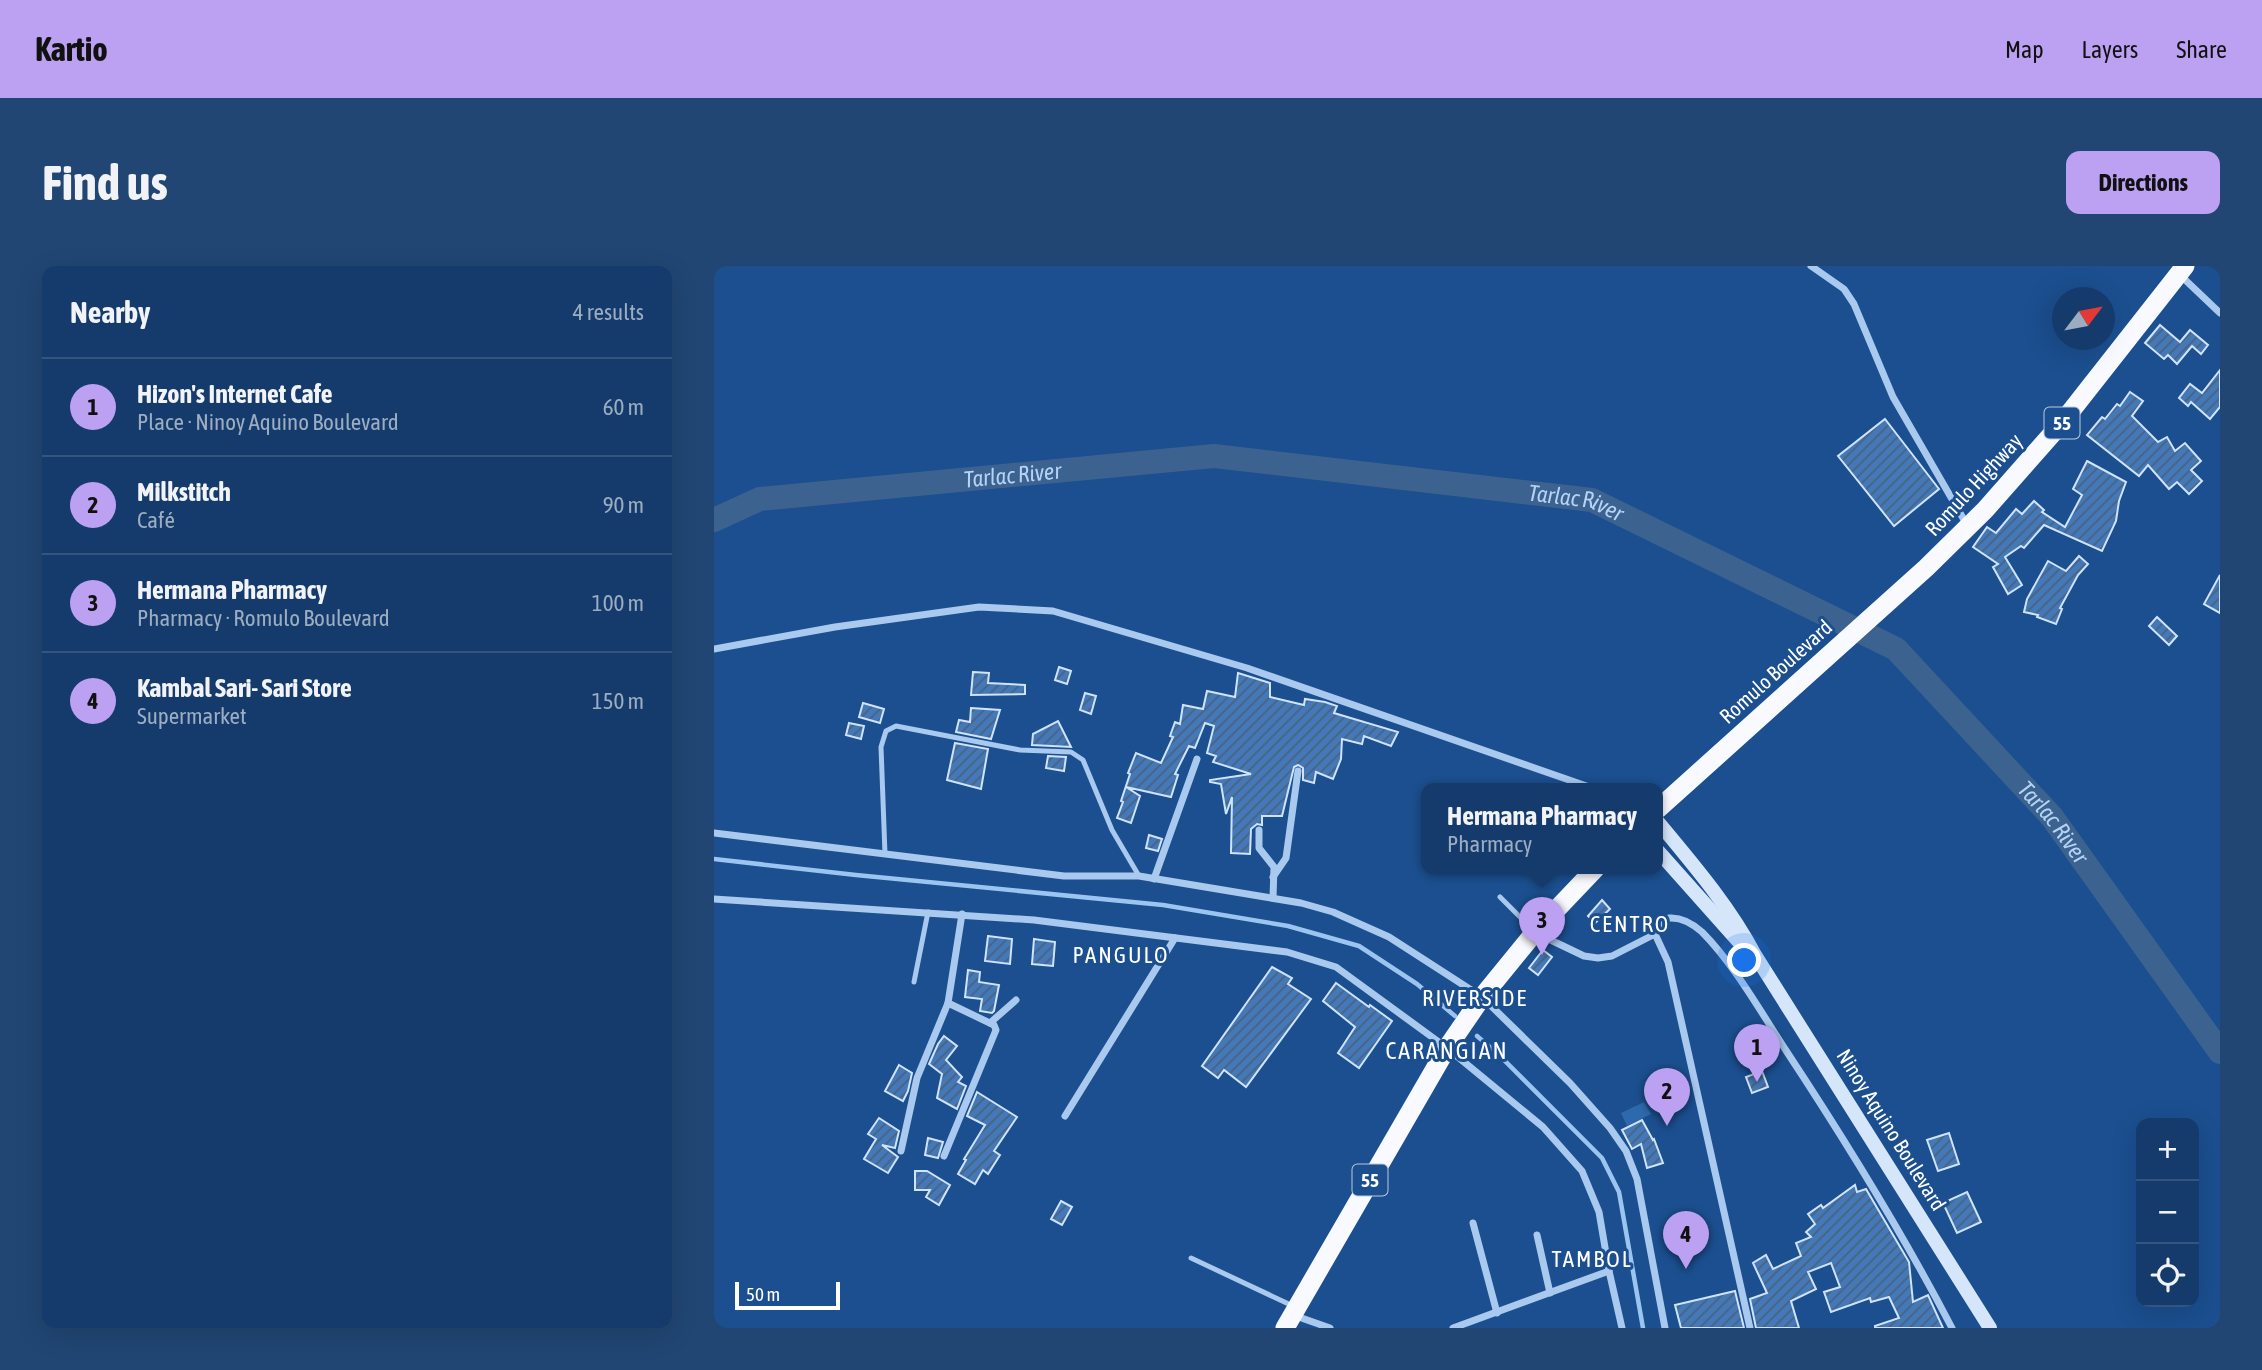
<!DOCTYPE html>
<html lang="en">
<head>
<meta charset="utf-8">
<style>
	:root { --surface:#143b6b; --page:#214673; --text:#f1f3f6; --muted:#9dadc1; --line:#33557e; --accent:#bca0f2 }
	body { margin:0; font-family:"Asap Condensed",sans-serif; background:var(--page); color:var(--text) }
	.controls { position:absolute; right:21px; bottom:21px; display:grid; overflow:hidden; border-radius:14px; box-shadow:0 7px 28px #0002 }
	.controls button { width:63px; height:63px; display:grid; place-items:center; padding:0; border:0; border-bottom:2px solid var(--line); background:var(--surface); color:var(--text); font:35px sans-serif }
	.compass { position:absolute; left:1338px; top:21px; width:63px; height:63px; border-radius:50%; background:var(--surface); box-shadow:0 7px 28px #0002; rotate:58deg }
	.scale { position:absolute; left:21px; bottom:18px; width:105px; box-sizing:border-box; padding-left:7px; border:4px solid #fff; border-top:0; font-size:19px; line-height:24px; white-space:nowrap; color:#fff; -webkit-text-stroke:5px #1b4f8f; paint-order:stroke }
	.you { position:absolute; left:1031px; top:695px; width:24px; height:24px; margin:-18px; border:5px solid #fff; border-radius:50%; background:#1a73e8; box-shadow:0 0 0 10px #1a73e833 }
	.badge { display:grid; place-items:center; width:46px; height:46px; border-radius:50%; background:var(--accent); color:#111; font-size:23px; font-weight:700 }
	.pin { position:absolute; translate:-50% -58px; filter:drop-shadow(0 2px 4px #0008) }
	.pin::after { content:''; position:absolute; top:37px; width:24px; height:21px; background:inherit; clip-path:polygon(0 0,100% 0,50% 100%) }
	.popup { position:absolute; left:707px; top:517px; width:242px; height:91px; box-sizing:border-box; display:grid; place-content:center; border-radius:14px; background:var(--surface); filter:drop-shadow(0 2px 5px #0005); font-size:23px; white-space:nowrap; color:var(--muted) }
	.popup b { font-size:26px; color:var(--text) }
	.popup::after { content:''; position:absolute; left:50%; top:100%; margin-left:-14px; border:14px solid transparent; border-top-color:var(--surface) }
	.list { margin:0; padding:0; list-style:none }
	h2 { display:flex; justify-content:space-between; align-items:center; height:91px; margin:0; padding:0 28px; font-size:30px }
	h2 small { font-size:23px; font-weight:400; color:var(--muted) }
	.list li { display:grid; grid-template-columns:46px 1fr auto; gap:21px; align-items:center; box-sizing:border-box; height:98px; padding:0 28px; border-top:2px solid var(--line) }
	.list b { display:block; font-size:26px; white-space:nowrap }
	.list p { margin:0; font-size:23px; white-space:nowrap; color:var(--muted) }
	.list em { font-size:23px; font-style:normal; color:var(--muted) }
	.icon { flex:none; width:38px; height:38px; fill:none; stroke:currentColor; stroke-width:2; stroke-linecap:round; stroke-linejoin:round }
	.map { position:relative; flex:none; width:1506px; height:1062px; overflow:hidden; border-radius:14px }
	header { display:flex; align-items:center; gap:42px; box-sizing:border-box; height:98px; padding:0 35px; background:var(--accent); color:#111 }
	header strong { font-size:33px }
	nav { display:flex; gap:38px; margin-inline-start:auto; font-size:24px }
	.intro { display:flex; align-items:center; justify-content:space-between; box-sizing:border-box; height:168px; padding:0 42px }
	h1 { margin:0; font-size:49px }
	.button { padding:18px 32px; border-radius:14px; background:var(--accent); color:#111; font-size:24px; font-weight:700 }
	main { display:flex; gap:42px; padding:0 42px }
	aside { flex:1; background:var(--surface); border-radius:14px; box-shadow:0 7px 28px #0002 }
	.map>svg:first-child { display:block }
	.park { fill:#2e69ad }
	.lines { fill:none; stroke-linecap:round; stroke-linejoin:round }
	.stream { stroke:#9cc4f0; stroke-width:4.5 }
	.river { stroke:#3c6290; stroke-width:24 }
	.building { fill:url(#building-hatch); stroke:#cfe3fa; stroke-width:2 }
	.service { stroke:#a9c9ee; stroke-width:5 }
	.minor { stroke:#a9c9ee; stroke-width:7 }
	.secondary { stroke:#d6e6fa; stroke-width:14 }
	.trunk { stroke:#f8faff; stroke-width:19 }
	.labels { text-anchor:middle; stroke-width:6; stroke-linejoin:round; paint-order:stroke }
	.shield { fill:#1b4f8f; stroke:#bbcadd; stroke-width:2 }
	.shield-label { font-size:19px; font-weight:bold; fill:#fff }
	.street-label { font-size:21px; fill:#fff; stroke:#1b4f8f }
	.water-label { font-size:23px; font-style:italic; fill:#b5d3f5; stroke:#1b4f8f }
	.neighbourhood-label { font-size:23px; letter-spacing:2px; fill:#fff; stroke:#1b4f8f }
	.quarter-label { font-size:24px; letter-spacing:2px; fill:#fff; stroke:#1b4f8f }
</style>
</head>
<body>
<header>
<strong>Kartio</strong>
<nav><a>Map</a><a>Layers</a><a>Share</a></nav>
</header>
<div class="intro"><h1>Find us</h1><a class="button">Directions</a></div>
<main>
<aside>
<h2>Nearby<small>4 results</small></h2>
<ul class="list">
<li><span class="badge">1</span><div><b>Hizon's Internet Cafe</b><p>Place · Ninoy Aquino Boulevard</p></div><em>60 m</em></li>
<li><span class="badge">2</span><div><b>Milkstitch</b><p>Café</p></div><em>90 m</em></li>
<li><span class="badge">3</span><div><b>Hermana Pharmacy</b><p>Pharmacy · Romulo Boulevard</p></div><em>100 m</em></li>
<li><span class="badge">4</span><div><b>Kambal Sari- Sari Store</b><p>Supermarket</p></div><em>150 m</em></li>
</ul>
</aside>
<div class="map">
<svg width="1506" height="1062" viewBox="0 0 1506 1062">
	<defs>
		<pattern id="building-hatch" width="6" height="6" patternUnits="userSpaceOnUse" patternTransform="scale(1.75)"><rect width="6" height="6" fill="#4478b7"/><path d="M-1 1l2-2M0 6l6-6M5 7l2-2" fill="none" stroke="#486282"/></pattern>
	</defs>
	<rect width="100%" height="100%" fill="#1b4f8f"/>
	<polygon class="park" points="930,836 937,848 913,860 907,847"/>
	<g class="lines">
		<g class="stream">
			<polyline points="0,593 142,609 449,639 574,660 645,680 703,718 741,750"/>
			<polyline points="763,770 785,789 888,892 905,926 929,1062"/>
		</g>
		<path class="river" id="s1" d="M0,254L46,233L500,190L878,234L1182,383L1338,551L1506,786"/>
	</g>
	<g class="building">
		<polygon points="1446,59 1466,76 1476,64 1494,79 1487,88 1478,80 1463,98 1454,89 1450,93 1431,77"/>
		<polygon points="1506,104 1506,141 1496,153 1477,136 1474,140 1465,132 1476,118 1488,127"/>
		<polygon points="1416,126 1429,135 1418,150 1444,176 1453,171 1461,185 1471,177 1487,195 1477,204 1488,215 1475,228 1463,216 1455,223 1434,199 1425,210 1373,169 1388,151 1391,153 1403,138 1406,140"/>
		<polygon points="1171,153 1225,223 1180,260 1124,190"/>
		<polygon points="1373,195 1412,216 1405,235 1402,255 1388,285 1330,259 1310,282 1307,280 1291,291 1308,319 1294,328 1279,301 1284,298 1259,281 1273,261 1282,267 1302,243 1308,248 1320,235 1330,244 1328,246 1351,261 1368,229 1359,223"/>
		<polygon points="1365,290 1374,298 1364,309 1346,342 1348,343 1342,358 1323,351 1324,349 1310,346 1313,333 1334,295 1352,305"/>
		<polygon points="1506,309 1506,347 1490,338"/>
		<polygon points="1443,351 1463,370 1455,379 1435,360"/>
		<polygon points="345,401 357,405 353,418 341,414"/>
		<polygon points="259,406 275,407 274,417 311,419 311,428 257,429"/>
		<polygon points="524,407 556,417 556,431 590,439 591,433 611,436 623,440 620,447 684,466 677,480 650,470 648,478 628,473 627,493 619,513 602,506 600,517 589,514 589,502 584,499 580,501 568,550 548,550 548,559 543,558 537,563 536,588 517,587 518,531 512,548 507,518 496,516 496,514 537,508 499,496 502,490 493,487 500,460 491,457 481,482 475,480 461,508 464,509 457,531 412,521 426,530 417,557 403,552 409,536 407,535 416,508 414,507 422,487 447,497 459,471 456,470 461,456 466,458 469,439 489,443 493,425 521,431"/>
		<polygon points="371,427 382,430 377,448 366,444"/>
		<polygon points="149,437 170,443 166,457 145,451"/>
		<polygon points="257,442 286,444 277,473 242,466 245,454 256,456"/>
		<polygon points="344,455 357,481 318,479 319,468"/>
		<polygon points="135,457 150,460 147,473 132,469"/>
		<polygon points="241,477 274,483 267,523 233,514"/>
		<polygon points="334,490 352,491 350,505 332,502"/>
		<polygon points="435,569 448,573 444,585 432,582"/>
		<polygon points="888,634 896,643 881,657 874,650"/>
		<polygon points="274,670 298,673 296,698 271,695"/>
		<polygon points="320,673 341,676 339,700 318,698"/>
		<polygon points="829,684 838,691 824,709 815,702"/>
		<polygon points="558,701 578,712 574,718 597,733 532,821 510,804 504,812 488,800"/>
		<polygon points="254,704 266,706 265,716 285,719 280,745 278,747 266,745 268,733 251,731"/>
		<polygon points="622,717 655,741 656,739 678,755 645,802 624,787 641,761 609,735"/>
		<polygon points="230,770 243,780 232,794 248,811 244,816 252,820 243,843 223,832 228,808 215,798 224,778"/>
		<polygon points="185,799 198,807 194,825 189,835 171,825"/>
		<polygon points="1048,805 1054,821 1038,827 1032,811"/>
		<polygon points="263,826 303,851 280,885 286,889 274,908 269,904 261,918 244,908 252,894 250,893 271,859 253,850"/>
		<polygon points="165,852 185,865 181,882 168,879 184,891 174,907 150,893 162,873 154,868"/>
		<polygon points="928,854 939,874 940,873 949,897 933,902 927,878 918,883 908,864"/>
		<polygon points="1235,867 1245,898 1224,905 1213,874"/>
		<polygon points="214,872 229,876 224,892 211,889"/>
		<polygon points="201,905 213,905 236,919 225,939 212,931 216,924 201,924"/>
		<polygon points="1141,919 1143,926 1152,923 1195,996 1199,1036 1214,1029 1229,1062 1161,1062 1161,1060 1185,1052 1175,1031 1157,1036 1156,1032 1117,1046 1110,1026 1126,1021 1117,997 1094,1006 1102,1023 1077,1035 1085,1062 1042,1062 1036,1033 1053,1027 1039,997 1052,989 1059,1003 1087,990 1082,977 1097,971 1092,966 1101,958 1094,948 1107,939 1109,942"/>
		<polygon points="1253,926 1267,956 1243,967 1229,937"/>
		<polygon points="347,935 358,941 348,959 337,953"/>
		<polygon points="1021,1025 1030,1062 967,1062 961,1039"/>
	</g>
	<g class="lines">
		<g class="service">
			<polyline points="171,588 167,481 172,465 182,460 306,484 357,486 369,494 398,564 425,610"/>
			<polyline points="786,631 818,663"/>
			<polyline points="200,716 214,646"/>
			<polyline points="477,992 579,1040"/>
		</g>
		<g class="minor">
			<polyline points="1097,0 1130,23 1140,38 1179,131 1253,259"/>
			<polyline points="1465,8 1506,47"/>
			<polyline points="0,383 121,361 265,341 339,345 533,402 881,523"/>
			<polyline points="545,564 545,582 560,601 559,632"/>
			<polyline points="0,567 350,610 425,610 587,637 619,646 675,671 768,731 856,817 896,862 912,885 923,913 951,1062"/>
			<polyline points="559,611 572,592 584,505"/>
			<polyline points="440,613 483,493"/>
			<polyline points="0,633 320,654 573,686 622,701 733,782 829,861 868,905 885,946 895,1005 908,1062"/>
			<path d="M822,667L870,690L884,692L898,690L941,668L955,652C968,651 978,657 988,666C1019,697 1047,746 1071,783C1131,874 1188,966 1238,1062"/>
			<polyline points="941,668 954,696 1036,1062"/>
			<polyline points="276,757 302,734"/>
			<polyline points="351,850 461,672"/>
			<polyline points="187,885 203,812 234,737 248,648"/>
			<polyline points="230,890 282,764 280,759 234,737"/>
			<polyline points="759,957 783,1047"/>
			<polyline points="823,969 836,1027"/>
			<polyline points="579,1049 616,1062"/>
			<polyline points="739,1062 895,1005"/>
		</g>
		<g class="secondary">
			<path d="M944,556C979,598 1015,640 1041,689L1276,1062"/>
			<polyline points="944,585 1025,676 1035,684"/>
		</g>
		<g class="trunk">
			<polyline points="944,543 1212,302 1271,244 1346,159 1471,0"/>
			<polyline points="571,1062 733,782 768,731 821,666 881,603"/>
		</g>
	</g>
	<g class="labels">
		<g class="shield">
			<rect x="1330.5" y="141.5" width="35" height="31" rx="5"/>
			<rect x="638.5" y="898.5" width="35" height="31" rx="5"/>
		</g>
		<g class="shield-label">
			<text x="1348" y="164">55</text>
			<text x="656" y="921">55</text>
		</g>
		<g class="street-label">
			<text transform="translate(1260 219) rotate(-47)" y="7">Romulo Highway</text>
			<text transform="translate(1062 406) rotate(-42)" y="7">Romulo Boulevard</text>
			<text transform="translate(1177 864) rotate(58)" y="7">Ninoy Aquino Boulevard</text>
		</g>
		<g class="water-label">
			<text dy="8" stroke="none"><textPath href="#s1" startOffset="304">Tarlac River</textPath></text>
			<text dy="8" stroke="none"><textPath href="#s1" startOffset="872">Tarlac River</textPath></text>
			<text dy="8" stroke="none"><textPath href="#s1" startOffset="1460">Tarlac River</textPath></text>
		</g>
		<g class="neighbourhood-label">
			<text x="916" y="666">CENTRO</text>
			<text x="407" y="697">PANGULO</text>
			<text x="761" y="740">RIVERSIDE</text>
			<text x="878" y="1001">TAMBOL</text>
		</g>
		<g class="quarter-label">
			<text x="733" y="793">CARANGIAN</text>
		</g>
	</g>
</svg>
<div class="controls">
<button>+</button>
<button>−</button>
<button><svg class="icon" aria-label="locate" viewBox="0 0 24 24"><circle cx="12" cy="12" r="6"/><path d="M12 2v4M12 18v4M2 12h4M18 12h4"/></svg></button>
</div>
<svg class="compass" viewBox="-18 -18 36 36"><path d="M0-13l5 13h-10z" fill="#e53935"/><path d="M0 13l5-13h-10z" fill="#9dadc1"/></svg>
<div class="scale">50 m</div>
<div class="you"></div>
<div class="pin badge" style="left:1043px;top:816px">1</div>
<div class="pin badge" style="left:953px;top:860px">2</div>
<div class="pin badge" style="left:828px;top:689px">3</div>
<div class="popup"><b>Hermana Pharmacy</b>Pharmacy</div>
<div class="pin badge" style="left:972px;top:1003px">4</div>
</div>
</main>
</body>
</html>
